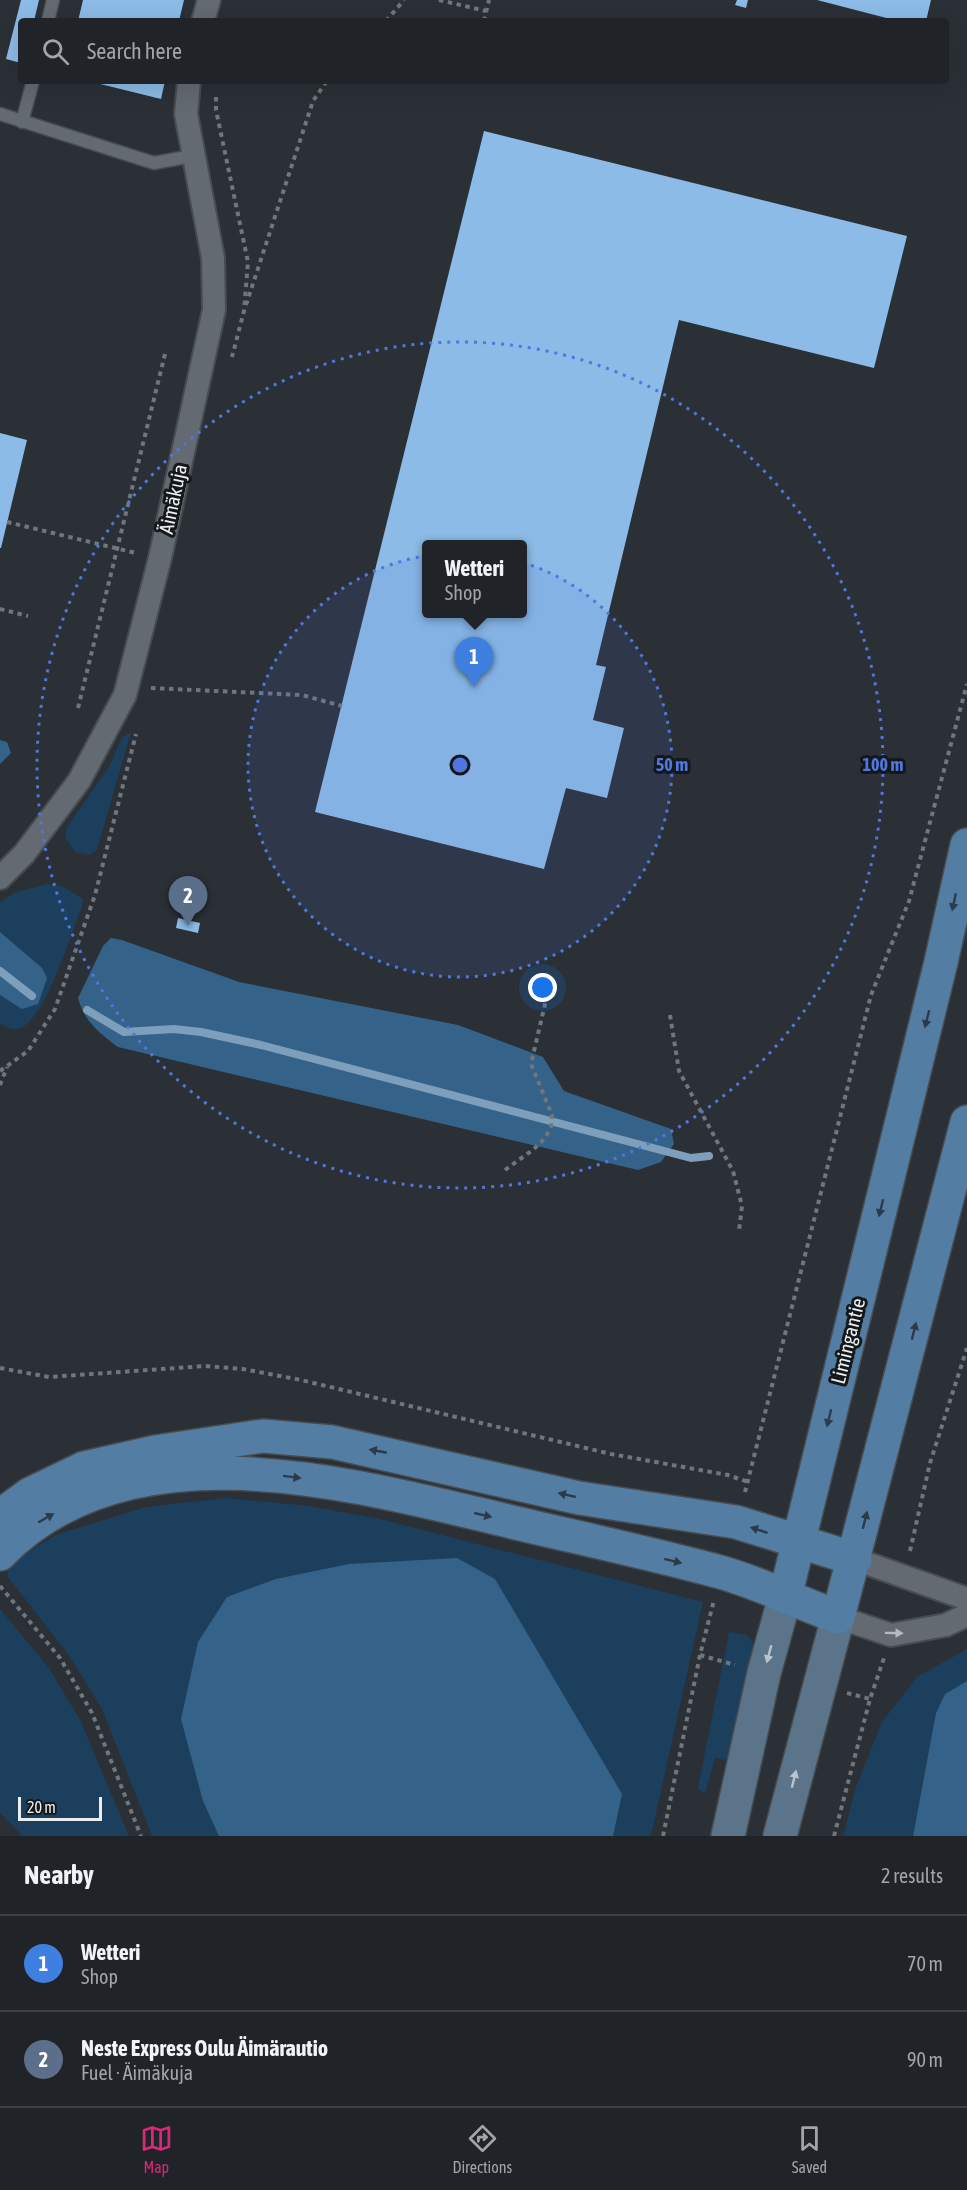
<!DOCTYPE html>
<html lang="en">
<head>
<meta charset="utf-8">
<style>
	:root { --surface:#202428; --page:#282c30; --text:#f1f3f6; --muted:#a2a4a8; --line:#3d4145; --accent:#db2777 }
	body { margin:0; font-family:"Asap Condensed",sans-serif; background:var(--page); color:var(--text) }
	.scale { position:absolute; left:18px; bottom:15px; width:84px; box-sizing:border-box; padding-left:6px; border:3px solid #ebeff3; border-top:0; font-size:16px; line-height:21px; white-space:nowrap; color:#ebeff3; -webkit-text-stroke:4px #15181a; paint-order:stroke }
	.you { position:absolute; left:543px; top:988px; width:21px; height:21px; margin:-15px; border:4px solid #fff; border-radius:50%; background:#1a73e8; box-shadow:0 0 0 9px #1a73e833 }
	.badge { display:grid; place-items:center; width:39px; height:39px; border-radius:50%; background:var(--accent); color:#fff; font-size:20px; font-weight:700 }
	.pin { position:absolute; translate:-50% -50px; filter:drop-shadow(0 2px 3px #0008) }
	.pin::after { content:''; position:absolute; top:32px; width:21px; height:18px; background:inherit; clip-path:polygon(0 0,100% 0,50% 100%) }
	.popup { position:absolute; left:422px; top:540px; width:105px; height:78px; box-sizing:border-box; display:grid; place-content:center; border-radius:6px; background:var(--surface); filter:drop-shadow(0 2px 4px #0005); font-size:20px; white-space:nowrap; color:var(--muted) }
	.popup b { font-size:22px; color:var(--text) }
	.popup::after { content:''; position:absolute; left:50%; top:100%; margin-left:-12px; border:12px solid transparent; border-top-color:var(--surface) }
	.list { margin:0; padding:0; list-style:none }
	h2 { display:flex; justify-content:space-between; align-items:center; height:78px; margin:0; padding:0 24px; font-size:26px }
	h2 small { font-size:20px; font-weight:400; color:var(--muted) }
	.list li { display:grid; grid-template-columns:39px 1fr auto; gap:18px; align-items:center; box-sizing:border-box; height:96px; padding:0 24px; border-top:2px solid var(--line) }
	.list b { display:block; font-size:22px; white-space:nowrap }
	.list p { margin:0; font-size:20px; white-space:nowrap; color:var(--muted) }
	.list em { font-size:20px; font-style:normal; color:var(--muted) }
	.icon { flex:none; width:33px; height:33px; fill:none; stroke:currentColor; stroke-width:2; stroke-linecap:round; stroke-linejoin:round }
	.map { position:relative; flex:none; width:967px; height:1836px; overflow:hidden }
	.search { position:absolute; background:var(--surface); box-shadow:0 6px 24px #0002; left:18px; right:18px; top:18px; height:66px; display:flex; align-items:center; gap:15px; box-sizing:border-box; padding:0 21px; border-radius:6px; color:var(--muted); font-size:22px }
	.sheet { height:270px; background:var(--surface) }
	nav { display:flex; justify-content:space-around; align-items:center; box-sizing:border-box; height:84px; border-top:2px solid var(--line); background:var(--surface); font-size:16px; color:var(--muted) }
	nav a { display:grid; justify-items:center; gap:3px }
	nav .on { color:var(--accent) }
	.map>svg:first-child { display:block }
	.green { fill:#1c3f5e }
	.forest { fill:#356288 }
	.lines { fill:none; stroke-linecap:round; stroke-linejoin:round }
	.stream { stroke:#7e9fbc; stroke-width:8 }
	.building { fill:#8bbbe6; fill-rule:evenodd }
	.lane-casing { stroke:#464c50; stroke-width:15 }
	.street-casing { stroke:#464c50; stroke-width:26 }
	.secondary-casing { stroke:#464c50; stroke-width:36 }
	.primary-casing { stroke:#464c50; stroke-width:36 }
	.path { stroke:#71767b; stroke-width:4; stroke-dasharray:4.5 4.5; stroke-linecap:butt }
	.lane { stroke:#636a71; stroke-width:12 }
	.street { stroke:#636a71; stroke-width:22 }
	.secondary { stroke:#5b748a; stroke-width:33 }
	.primary { stroke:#537da2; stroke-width:33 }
	.oneway { fill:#2b3b4a }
	.oneway2 { fill:#b5babf }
	.oneway3 { fill:#b9c4ce }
	.ring { fill:none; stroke:#5076df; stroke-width:3; stroke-dasharray:3 6 }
	.labels { text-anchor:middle; stroke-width:6; stroke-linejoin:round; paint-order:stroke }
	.street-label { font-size:20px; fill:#ebeff3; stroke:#15181a }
	.centre { fill:#5076df; stroke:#15181a; stroke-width:3 }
	.ring-label { font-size:18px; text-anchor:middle; font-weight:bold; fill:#5076df; stroke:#15181a; stroke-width:6; stroke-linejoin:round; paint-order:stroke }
</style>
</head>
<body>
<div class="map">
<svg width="967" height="1836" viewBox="0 0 967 1836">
	<rect width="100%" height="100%" fill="#2a3036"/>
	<g class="green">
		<polygon points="131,732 97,850 89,855 75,852 66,839 66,829 110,765 122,737"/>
		<path d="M48,884L62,886L83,899L82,906C72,930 44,1026 17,1029C11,1030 6,1027 0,1023V902L16,892Z"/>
		<polygon points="225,1498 310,1506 384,1520 703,1602 651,1836 152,1836 102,1709 68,1654 8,1577 7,1566 55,1535 146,1507"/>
		<polygon points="0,1609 49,1668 80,1720 129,1836 22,1836 0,1812"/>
		<polygon points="729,1632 747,1635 754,1645 726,1760 715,1758 705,1794 698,1788"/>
		<polygon points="967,1649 967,1681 945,1694 936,1713 913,1836 843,1836 856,1787 882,1722 917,1677"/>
	</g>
	<g class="forest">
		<polygon points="0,740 7,742 11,753 0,764"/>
		<polygon points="0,932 42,968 47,978 38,1004 22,1009 0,995"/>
		<path d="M111,938L122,940L239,982L458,1025L543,1057L564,1091L671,1129L674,1144L661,1162L638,1170L118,1047C98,1032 85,1022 78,998L103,946Z"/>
		<polygon points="457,1558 495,1579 622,1794 613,1836 219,1836 203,1801 181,1719 198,1642 227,1597 276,1579 349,1564"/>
		<polygon points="967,1681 967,1836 913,1836 936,1713 945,1694"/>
	</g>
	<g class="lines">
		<g class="stream">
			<polyline points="0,971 32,996"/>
			<polyline points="87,1010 124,1032 174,1029 201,1032 261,1045 691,1158 709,1156"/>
		</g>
	</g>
	<g class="building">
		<polygon points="21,0 39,0 34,21 21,21 21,63 6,59"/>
		<polygon points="83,0 184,0 179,21 78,21"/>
		<polygon points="737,0 748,0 746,8 735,5"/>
		<polygon points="817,0 931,0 926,21 898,21"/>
		<polygon points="88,81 165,81 161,99"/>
		<path d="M484,131L907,236L874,368L679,320L596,665L606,667L593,720L624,728L607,798L566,788L544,869L315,812ZM426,544H522V614H426Z"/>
		<polygon points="0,433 27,440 1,548 0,548"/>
		<polygon points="178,918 200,923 198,933 176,928"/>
	</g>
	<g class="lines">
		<g class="lane-casing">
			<g id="lane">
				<polyline points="48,21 53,0"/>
				<polyline points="0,114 154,163 192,156"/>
				<polyline points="22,122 33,81"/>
			</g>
		</g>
		<g class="street-casing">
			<g id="street">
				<polyline points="203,21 209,0"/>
				<polyline points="0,878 24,854 79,781 125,695 160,558 214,310 213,258 186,114 189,81"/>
				<polyline points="855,1559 967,1599"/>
				<polyline points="838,1617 891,1635 946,1625 967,1615"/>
			</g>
		</g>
		<g class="secondary-casing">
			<g id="secondary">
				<polyline points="728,1836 764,1673 785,1597"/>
				<polyline points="780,1836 838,1617"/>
			</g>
		</g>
		<g class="primary-casing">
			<g id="primary">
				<polyline points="0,1516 30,1494 84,1468 155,1452 263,1436 332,1442 579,1498 736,1522 855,1559"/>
				<path d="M0,1554C129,1421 352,1484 508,1521C579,1538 650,1553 720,1572C760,1583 799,1603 838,1617L967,1122"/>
				<polyline points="785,1597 941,962 967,845"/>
			</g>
		</g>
		<g class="path">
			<polyline points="439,0 486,11"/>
			<polyline points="386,21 404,0"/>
			<polyline points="484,21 489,0"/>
			<polyline points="216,97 216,110 248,262 244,311 232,357"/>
			<polyline points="246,305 313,101 327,81"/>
			<polyline points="7,522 136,553"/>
			<polyline points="0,609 28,616"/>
			<polyline points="151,688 302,695 342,706"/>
			<polyline points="78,708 166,350"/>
			<polyline points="670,1015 679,1071 733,1171 742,1206 739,1231"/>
			<polyline points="0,1071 28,1051 55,1009 95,895 136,734"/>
			<polyline points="0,1085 7,1067"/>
			<polyline points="505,1170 534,1149 545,1138 551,1127 552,1115 531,1064 550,983"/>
			<polyline points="0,1368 49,1377 205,1366 243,1369 301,1380 611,1454 728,1475 748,1482"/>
			<polyline points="745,1492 871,995 909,901 967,684"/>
			<polyline points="910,1551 930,1463 967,1348"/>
			<polyline points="0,1586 60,1658 92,1713 141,1836"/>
			<polyline points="700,1655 735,1665"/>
			<polyline points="847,1693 870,1699"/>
			<polyline points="663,1836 700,1655 714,1600"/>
			<polyline points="834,1836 870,1699 884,1658"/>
		</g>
		<use href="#lane" class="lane"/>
		<use href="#street" class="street"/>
		<use href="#secondary" class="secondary"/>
		<use href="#primary" class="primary"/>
	</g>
	<defs><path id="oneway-solid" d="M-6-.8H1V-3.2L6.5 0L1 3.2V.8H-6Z" transform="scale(1.5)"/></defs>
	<g class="oneway">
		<use href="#oneway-solid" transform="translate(954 902) rotate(102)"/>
		<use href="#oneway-solid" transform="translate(927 1019) rotate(104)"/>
		<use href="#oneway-solid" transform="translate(881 1208) rotate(104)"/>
		<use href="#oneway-solid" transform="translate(914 1331) rotate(-76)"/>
		<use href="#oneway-solid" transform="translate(829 1418) rotate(104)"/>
		<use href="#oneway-solid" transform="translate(378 1451) rotate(-169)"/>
		<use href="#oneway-solid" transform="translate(292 1477) rotate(7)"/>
		<use href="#oneway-solid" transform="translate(567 1495) rotate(-167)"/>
		<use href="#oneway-solid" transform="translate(483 1515) rotate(13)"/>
		<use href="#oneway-solid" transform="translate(46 1518) rotate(-30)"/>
		<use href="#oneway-solid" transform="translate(865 1520) rotate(-76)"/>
		<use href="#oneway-solid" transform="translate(759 1530) rotate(-162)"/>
		<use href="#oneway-solid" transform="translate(673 1561) rotate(14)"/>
	</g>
	<use class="oneway2" href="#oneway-solid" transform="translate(894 1633) rotate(1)"/>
	<g class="oneway3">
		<use href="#oneway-solid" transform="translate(769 1654) rotate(105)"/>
		<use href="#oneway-solid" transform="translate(794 1779) rotate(-76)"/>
	</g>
	<circle cx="460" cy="765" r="212" fill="#5076df" fill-opacity=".12"/>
	<g class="ring">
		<circle cx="460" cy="765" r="212"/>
		<circle cx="460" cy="765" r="423"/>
	</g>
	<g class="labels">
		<g class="street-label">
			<text transform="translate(173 499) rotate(-78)" y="7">Äimäkuja</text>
			<text transform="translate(848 1341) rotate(-76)" y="7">Limingantie</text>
		</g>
	</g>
	<circle cx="460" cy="765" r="9" class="centre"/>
	<g class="ring-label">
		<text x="672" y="771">50 m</text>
		<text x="883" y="771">100 m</text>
	</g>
</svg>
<div class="scale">20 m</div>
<div class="you"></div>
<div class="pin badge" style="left:474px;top:687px;background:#3f7fe0">1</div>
<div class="popup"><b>Wetteri</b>Shop</div>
<div class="pin badge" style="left:188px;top:926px;background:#5c6f8a">2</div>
<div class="search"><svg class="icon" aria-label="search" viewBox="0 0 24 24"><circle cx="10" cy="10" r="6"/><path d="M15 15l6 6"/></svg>Search here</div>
</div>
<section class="sheet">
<h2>Nearby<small>2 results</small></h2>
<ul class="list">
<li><span class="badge" style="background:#3f7fe0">1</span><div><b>Wetteri</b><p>Shop</p></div><em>70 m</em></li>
<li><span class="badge" style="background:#5c6f8a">2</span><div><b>Neste Express Oulu Äimärautio</b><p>Fuel · Äimäkuja</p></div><em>90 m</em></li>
</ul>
</section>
<nav>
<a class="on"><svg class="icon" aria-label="map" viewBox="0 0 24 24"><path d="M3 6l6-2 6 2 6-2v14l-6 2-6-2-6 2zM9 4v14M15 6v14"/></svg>Map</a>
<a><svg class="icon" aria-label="directions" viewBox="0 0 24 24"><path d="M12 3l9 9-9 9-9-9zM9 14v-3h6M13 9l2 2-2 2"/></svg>Directions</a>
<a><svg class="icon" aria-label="saved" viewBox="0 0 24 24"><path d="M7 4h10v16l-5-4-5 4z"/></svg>Saved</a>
</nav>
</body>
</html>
